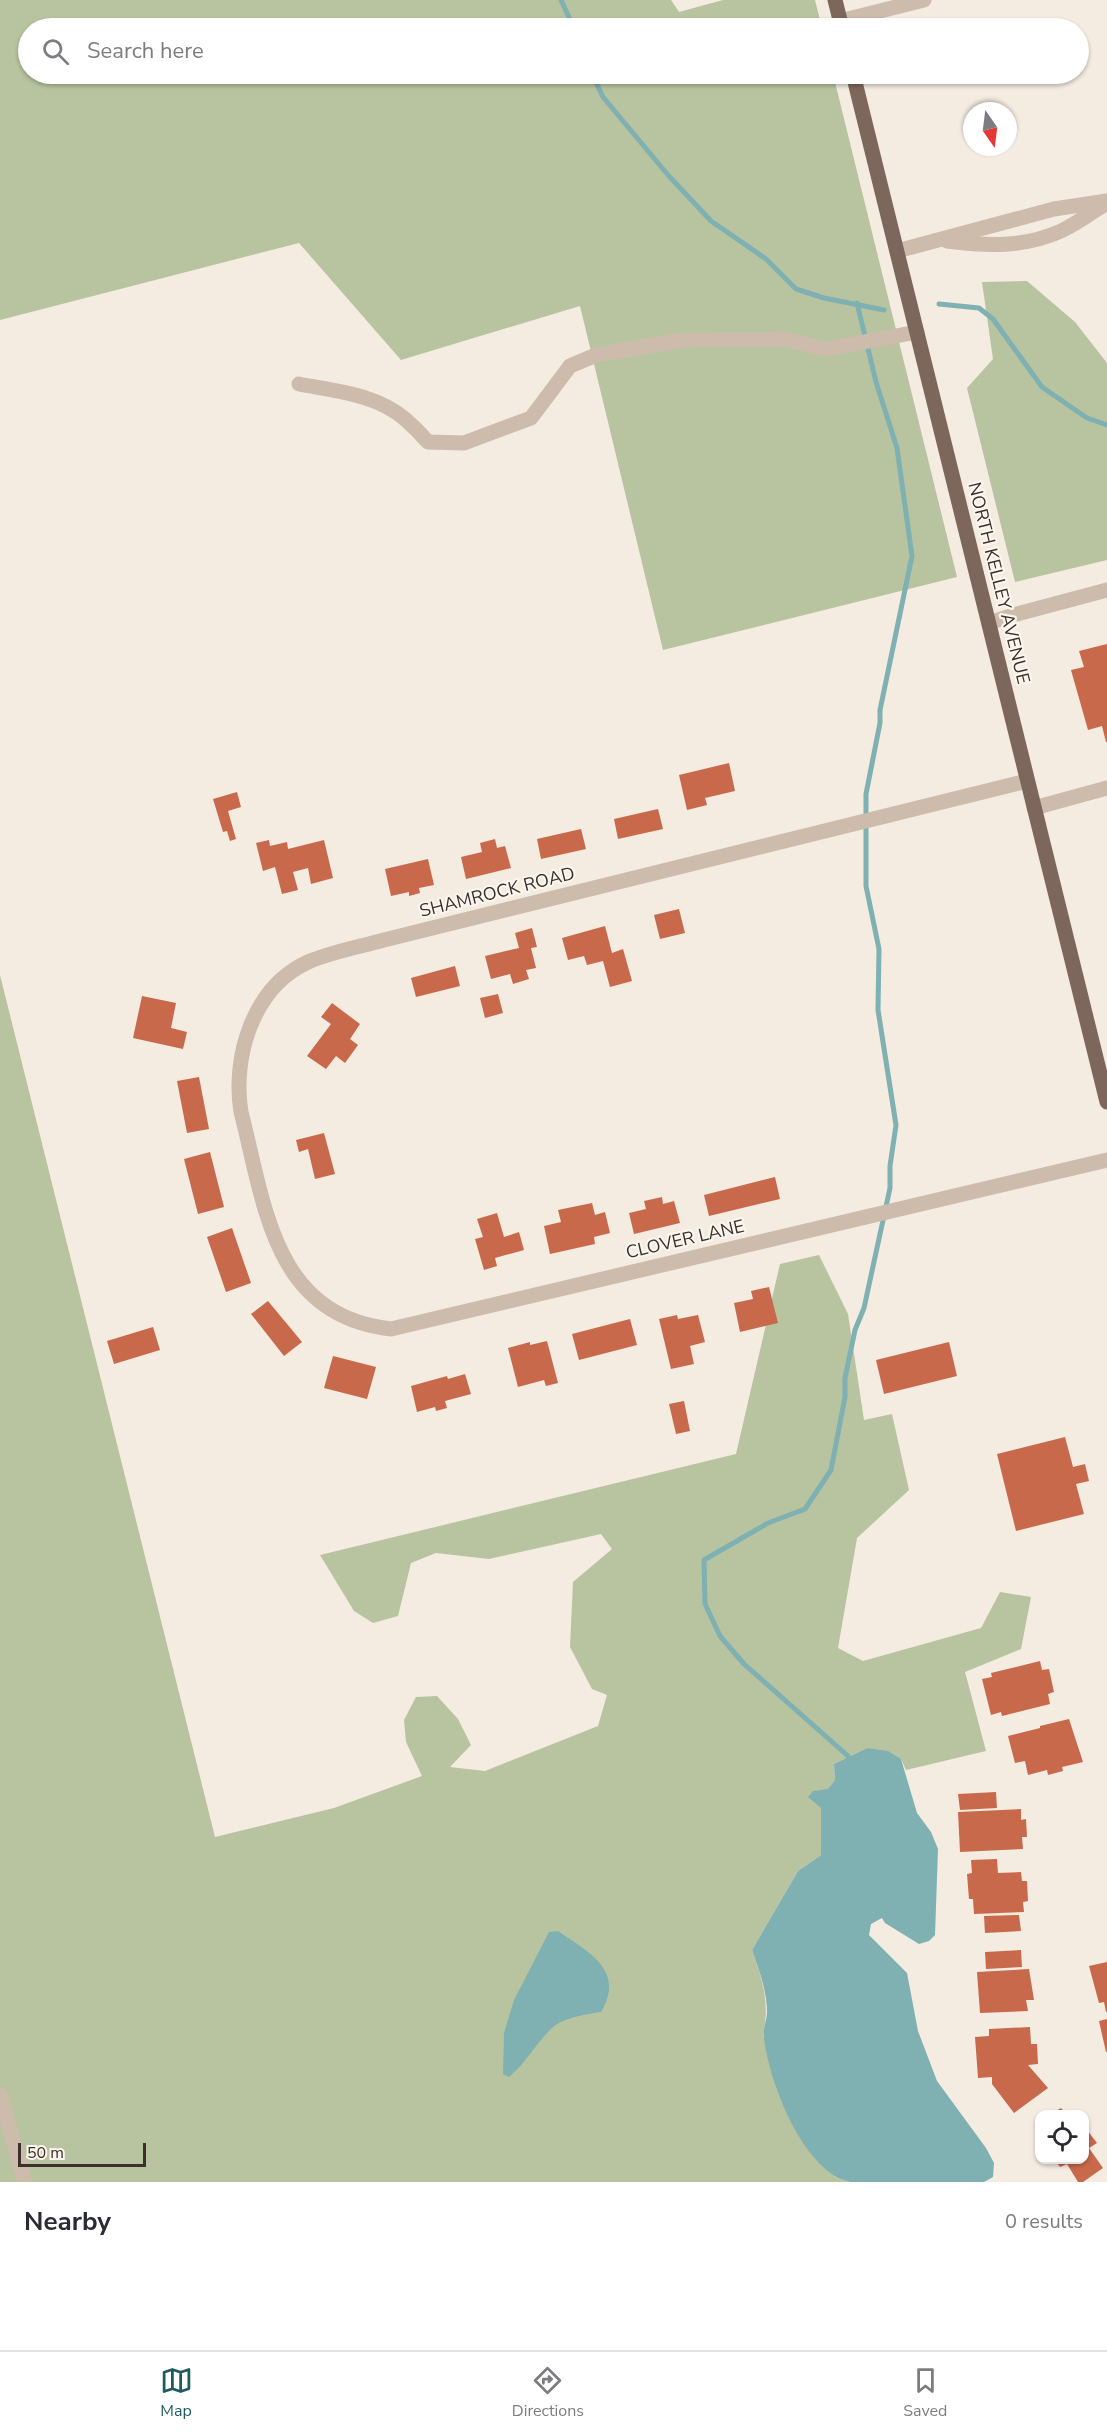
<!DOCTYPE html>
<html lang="en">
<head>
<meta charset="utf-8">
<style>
	:root { --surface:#fff; --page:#f7f7f7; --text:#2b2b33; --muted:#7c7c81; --line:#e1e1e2; --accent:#1f5a5e }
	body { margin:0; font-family:"Nunito Sans",sans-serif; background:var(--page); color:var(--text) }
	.controls { position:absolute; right:18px; bottom:18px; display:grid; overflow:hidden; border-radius:12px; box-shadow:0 2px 4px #0004 }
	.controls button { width:54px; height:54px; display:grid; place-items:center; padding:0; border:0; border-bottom:2px solid var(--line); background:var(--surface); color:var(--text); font:30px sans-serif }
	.compass { position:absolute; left:963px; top:102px; width:54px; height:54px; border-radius:50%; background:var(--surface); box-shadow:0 2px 4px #0004; rotate:166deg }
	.scale { position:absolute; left:18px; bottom:15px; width:128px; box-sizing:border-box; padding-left:6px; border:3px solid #3b302b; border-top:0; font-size:16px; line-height:21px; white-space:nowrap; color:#3b302b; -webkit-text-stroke:4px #fbf5ee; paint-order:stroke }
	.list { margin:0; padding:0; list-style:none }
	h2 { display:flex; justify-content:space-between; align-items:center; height:78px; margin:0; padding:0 24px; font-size:26px }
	h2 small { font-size:20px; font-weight:400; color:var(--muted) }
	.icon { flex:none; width:33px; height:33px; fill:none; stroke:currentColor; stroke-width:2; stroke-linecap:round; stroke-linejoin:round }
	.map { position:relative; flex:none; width:1107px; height:2182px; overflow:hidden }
	.search { position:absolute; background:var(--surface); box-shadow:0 2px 4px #0004; left:18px; right:18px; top:18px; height:66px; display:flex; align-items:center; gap:15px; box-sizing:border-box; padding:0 21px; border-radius:33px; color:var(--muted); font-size:22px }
	.sheet { height:168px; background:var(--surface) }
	nav { display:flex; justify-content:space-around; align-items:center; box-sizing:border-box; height:84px; border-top:2px solid var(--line); background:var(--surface); font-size:16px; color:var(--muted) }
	nav a { display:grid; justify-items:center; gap:3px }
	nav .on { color:var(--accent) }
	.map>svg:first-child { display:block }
	.green { fill:#b8c4a0 }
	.water { fill:#7fb0b2 }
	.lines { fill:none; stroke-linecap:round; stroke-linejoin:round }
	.stream { stroke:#7fb0b2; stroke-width:5 }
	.building { fill:#c8694b }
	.minor { stroke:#cdbbac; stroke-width:15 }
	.major { stroke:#7d675c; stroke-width:15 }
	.labels { text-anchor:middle; stroke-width:4.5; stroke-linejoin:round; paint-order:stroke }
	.street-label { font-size:18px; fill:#3b302b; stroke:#fbf5ee }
</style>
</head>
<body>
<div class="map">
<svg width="1107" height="2182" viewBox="0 0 1107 2182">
	<rect width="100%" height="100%" fill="#f4ebe1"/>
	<g class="green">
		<polygon points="0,0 671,0 679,12 723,0 815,0 822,28 28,28 28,74 833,74 957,577 663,650 580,306 401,360 299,243 0,320"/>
		<polygon points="1027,281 1075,322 1107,363 1107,560 1015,582 967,388 993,359 982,282"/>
		<path d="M0,975L215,1837L334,1808L422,1776L406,1742L404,1720L416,1697L437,1696L458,1719L471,1745L450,1767L485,1771L598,1726L607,1695L592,1689L570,1647L573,1582L612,1549L601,1534L489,1559L436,1553L411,1563L398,1616L373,1623L354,1611L320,1555L736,1454L780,1264L819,1255L848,1314L864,1420L892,1414L909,1490L857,1538L838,1648L863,1661L981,1628L1000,1592L1031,1597L1021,1649L965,1672L986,1751L906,1770L901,1759L867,1748L834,1764L835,1780L828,1790L813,1791L821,1808V1855L798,1871L752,1950C763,1981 770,2003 763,2036L835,2177L850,2182H0Z"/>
	</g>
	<g class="water">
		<path d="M867,1748L888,1751L901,1759L917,1813L931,1832L938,1849L935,1935L929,1941L919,1944L885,1923L882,1918L871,1924L869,1935L907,1973L918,2031L937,2081L986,2148L994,2163L993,2177L984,2182H850C845,2180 838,2179 833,2175C796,2150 770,2082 764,2039C762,2030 767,2021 767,2012C767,1991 759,1970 752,1950L798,1871L821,1855V1808L808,1797L813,1791L828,1789L835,1780L834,1764Z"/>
		<path d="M558,1931C588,1952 626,1970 601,2012C583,2015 562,2017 549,2031C534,2046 525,2064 509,2077L503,2074L504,2033L514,2000L549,1932Z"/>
	</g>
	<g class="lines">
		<g class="stream">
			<polyline points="561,0 574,28"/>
			<polyline points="592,74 603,97 668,175 711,221 766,259 796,289 824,298 884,310"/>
			<polyline points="939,304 979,308 993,319 1042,387 1087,418 1107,425"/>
			<polyline points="849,1762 848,1756 744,1664 720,1636 705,1604 704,1560 768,1523 805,1509 831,1470 845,1397 845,1378 855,1330 864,1308 890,1188 890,1166 896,1125 878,1010 879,949 866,886 866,794 880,723 880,710 912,556 897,448 876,382 857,303"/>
		</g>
	</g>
	<g class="building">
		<polygon points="1107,644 1107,742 1106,742 1102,726 1088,730 1071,670 1084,667 1079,651"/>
		<polygon points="729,763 735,791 705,798 707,805 687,810 679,775"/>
		<polygon points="237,792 241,807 228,811 236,839 230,841 227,831 223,832 213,799"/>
		<polygon points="658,809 663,829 618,839 614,819"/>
		<polygon points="581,829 586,849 541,859 537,839"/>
		<polygon points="495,839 497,848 505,846 511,868 466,879 461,857 482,852 480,843"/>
		<polygon points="269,840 270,846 287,842 288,849 324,840 333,878 311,884 308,868 293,872 298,890 282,894 275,867 263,871 256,843"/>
		<polygon points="428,859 434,885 419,888 420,893 409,896 409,892 391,896 385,869"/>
		<polygon points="679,909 685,933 660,939 654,915"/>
		<polygon points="605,926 612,953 623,949 632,981 610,987 603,961 587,965 584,956 568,960 562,938"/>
		<polygon points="532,928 537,947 531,948 536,968 526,970 529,979 513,984 510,974 491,979 485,956 519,948 515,933"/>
		<polygon points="455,966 460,986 416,997 411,978"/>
		<polygon points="498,994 503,1013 485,1018 480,998"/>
		<polygon points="142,996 176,1003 171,1028 187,1032 183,1049 133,1038"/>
		<polygon points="332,1003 360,1024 350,1039 358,1045 345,1063 336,1056 326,1069 307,1056 331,1024 321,1017"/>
		<polygon points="199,1077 209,1129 187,1133 177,1081"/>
		<polygon points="324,1133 335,1174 315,1179 308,1149 299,1152 296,1140"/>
		<polygon points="210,1152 224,1207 198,1214 184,1159"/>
		<polygon points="775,1177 780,1199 709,1216 704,1195"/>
		<polygon points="662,1197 663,1204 674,1201 680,1223 634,1234 629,1213 646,1209 644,1201"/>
		<polygon points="592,1203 595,1215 605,1212 610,1233 594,1237 595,1244 550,1254 544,1226 561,1222 558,1210"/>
		<polygon points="497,1213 504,1237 519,1232 524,1250 495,1258 497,1266 484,1270 475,1239 483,1237 477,1219"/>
		<polygon points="232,1228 251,1283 226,1292 207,1237"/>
		<polygon points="769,1287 778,1323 740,1332 734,1303 753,1299 751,1291"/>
		<polygon points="268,1301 302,1342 284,1356 251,1314"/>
		<polygon points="677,1315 678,1319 698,1315 705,1342 690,1346 694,1364 671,1369 659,1319"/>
		<polygon points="630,1319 637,1345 579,1360 572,1334"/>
		<polygon points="153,1327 160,1350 114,1364 107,1341"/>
		<polygon points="547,1341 558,1383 546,1386 544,1380 518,1387 508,1348 530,1342 530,1345"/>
		<polygon points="949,1342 957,1376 884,1394 876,1360"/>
		<polygon points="333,1356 376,1367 367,1399 324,1388"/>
		<polygon points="465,1374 471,1394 445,1401 447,1408 436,1411 435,1407 417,1412 411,1386 447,1376 448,1379"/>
		<polygon points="684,1401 690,1431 676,1434 669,1404"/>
		<polygon points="1065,1437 1073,1467 1085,1464 1089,1481 1076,1484 1084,1514 1016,1531 997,1454"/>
		<polygon points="1040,1661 1042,1670 1049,1669 1054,1692 1048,1694 1050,1704 1002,1716 1001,1712 991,1715 982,1679 992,1677 991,1673"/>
		<polygon points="1069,1719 1083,1762 1062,1767 1063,1771 1048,1775 1047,1770 1028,1775 1025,1761 1015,1763 1008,1736 1040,1728 1040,1726"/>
		<polygon points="996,1792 997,1808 960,1810 958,1794"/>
		<polygon points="1021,1809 1021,1820 1026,1819 1027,1837 1022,1837 1023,1849 960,1852 958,1812"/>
		<polygon points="997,1859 998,1873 1021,1872 1022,1881 1027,1881 1028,1901 1023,1902 1024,1912 974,1914 973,1899 969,1899 967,1874 972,1873 971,1860"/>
		<polygon points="1019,1915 1021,1931 985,1933 984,1916"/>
		<polygon points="1021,1950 1022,1967 986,1969 985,1952"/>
		<polygon points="1107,1962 1107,2012 1106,2012 1104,2002 1099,2003 1089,1966"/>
		<polygon points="1029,1969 1034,2000 1026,2000 1028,2011 980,2013 977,1972"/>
		<polygon points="1107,2019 1107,2052 1106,2052 1099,2021"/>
		<polygon points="1030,2027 1031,2044 1037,2044 1038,2064 1028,2065 1048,2088 1014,2113 992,2084 992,2077 978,2078 975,2037 989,2036 989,2029"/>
		<polygon points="1061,2108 1066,2114 1051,2114"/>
		<polygon points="1084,2126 1097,2143 1089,2148 1103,2168 1083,2182 1078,2182 1067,2164 1060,2167 1055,2160 1084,2160"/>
	</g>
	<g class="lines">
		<g class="minor">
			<polyline points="840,21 924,0"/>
			<path d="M947,241C987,246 1023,248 1061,231C1076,224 1091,213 1105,204"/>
			<polyline points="897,251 1054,209 1107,201"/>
			<path d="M299,384C335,391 376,394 405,419C413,426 421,434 428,442L464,443L531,418L570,366L596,355L682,340L784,339L826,349L917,332"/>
			<polyline points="989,623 1013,615 1107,590"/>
			<path d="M1027,781L384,940C359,947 331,952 308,962C253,987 232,1057 241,1112C265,1205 273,1316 391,1329L1107,1160"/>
			<polyline points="1034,808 1107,788"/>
			<polyline points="0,2095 25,2182"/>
		</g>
		<g class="major">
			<polyline points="835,0 842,28"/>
			<polyline points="853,74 1107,1102"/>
		</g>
	</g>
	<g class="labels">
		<g class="street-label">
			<text transform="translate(999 583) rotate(76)" y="6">NORTH KELLEY AVENUE</text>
			<text transform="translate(497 892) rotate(-14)" y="6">SHAMROCK ROAD</text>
			<text transform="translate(685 1239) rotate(-13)" y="6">CLOVER LANE</text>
		</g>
	</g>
</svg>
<div class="controls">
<button><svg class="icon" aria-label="locate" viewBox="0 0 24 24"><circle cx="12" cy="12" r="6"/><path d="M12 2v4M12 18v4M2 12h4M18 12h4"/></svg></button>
</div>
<svg class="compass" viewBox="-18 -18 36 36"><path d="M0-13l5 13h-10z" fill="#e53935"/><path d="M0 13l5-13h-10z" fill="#7c7c81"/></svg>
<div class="scale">50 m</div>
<div class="search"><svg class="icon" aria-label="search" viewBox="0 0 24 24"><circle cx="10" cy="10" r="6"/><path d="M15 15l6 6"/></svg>Search here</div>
</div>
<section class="sheet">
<h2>Nearby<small>0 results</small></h2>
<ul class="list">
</ul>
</section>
<nav>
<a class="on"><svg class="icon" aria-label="map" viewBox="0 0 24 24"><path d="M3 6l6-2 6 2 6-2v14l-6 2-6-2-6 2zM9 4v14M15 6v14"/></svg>Map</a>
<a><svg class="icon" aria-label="directions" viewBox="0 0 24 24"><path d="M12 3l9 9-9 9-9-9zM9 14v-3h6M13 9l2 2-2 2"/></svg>Directions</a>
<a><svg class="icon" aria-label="saved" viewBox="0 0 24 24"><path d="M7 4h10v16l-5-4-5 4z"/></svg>Saved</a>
</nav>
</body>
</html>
